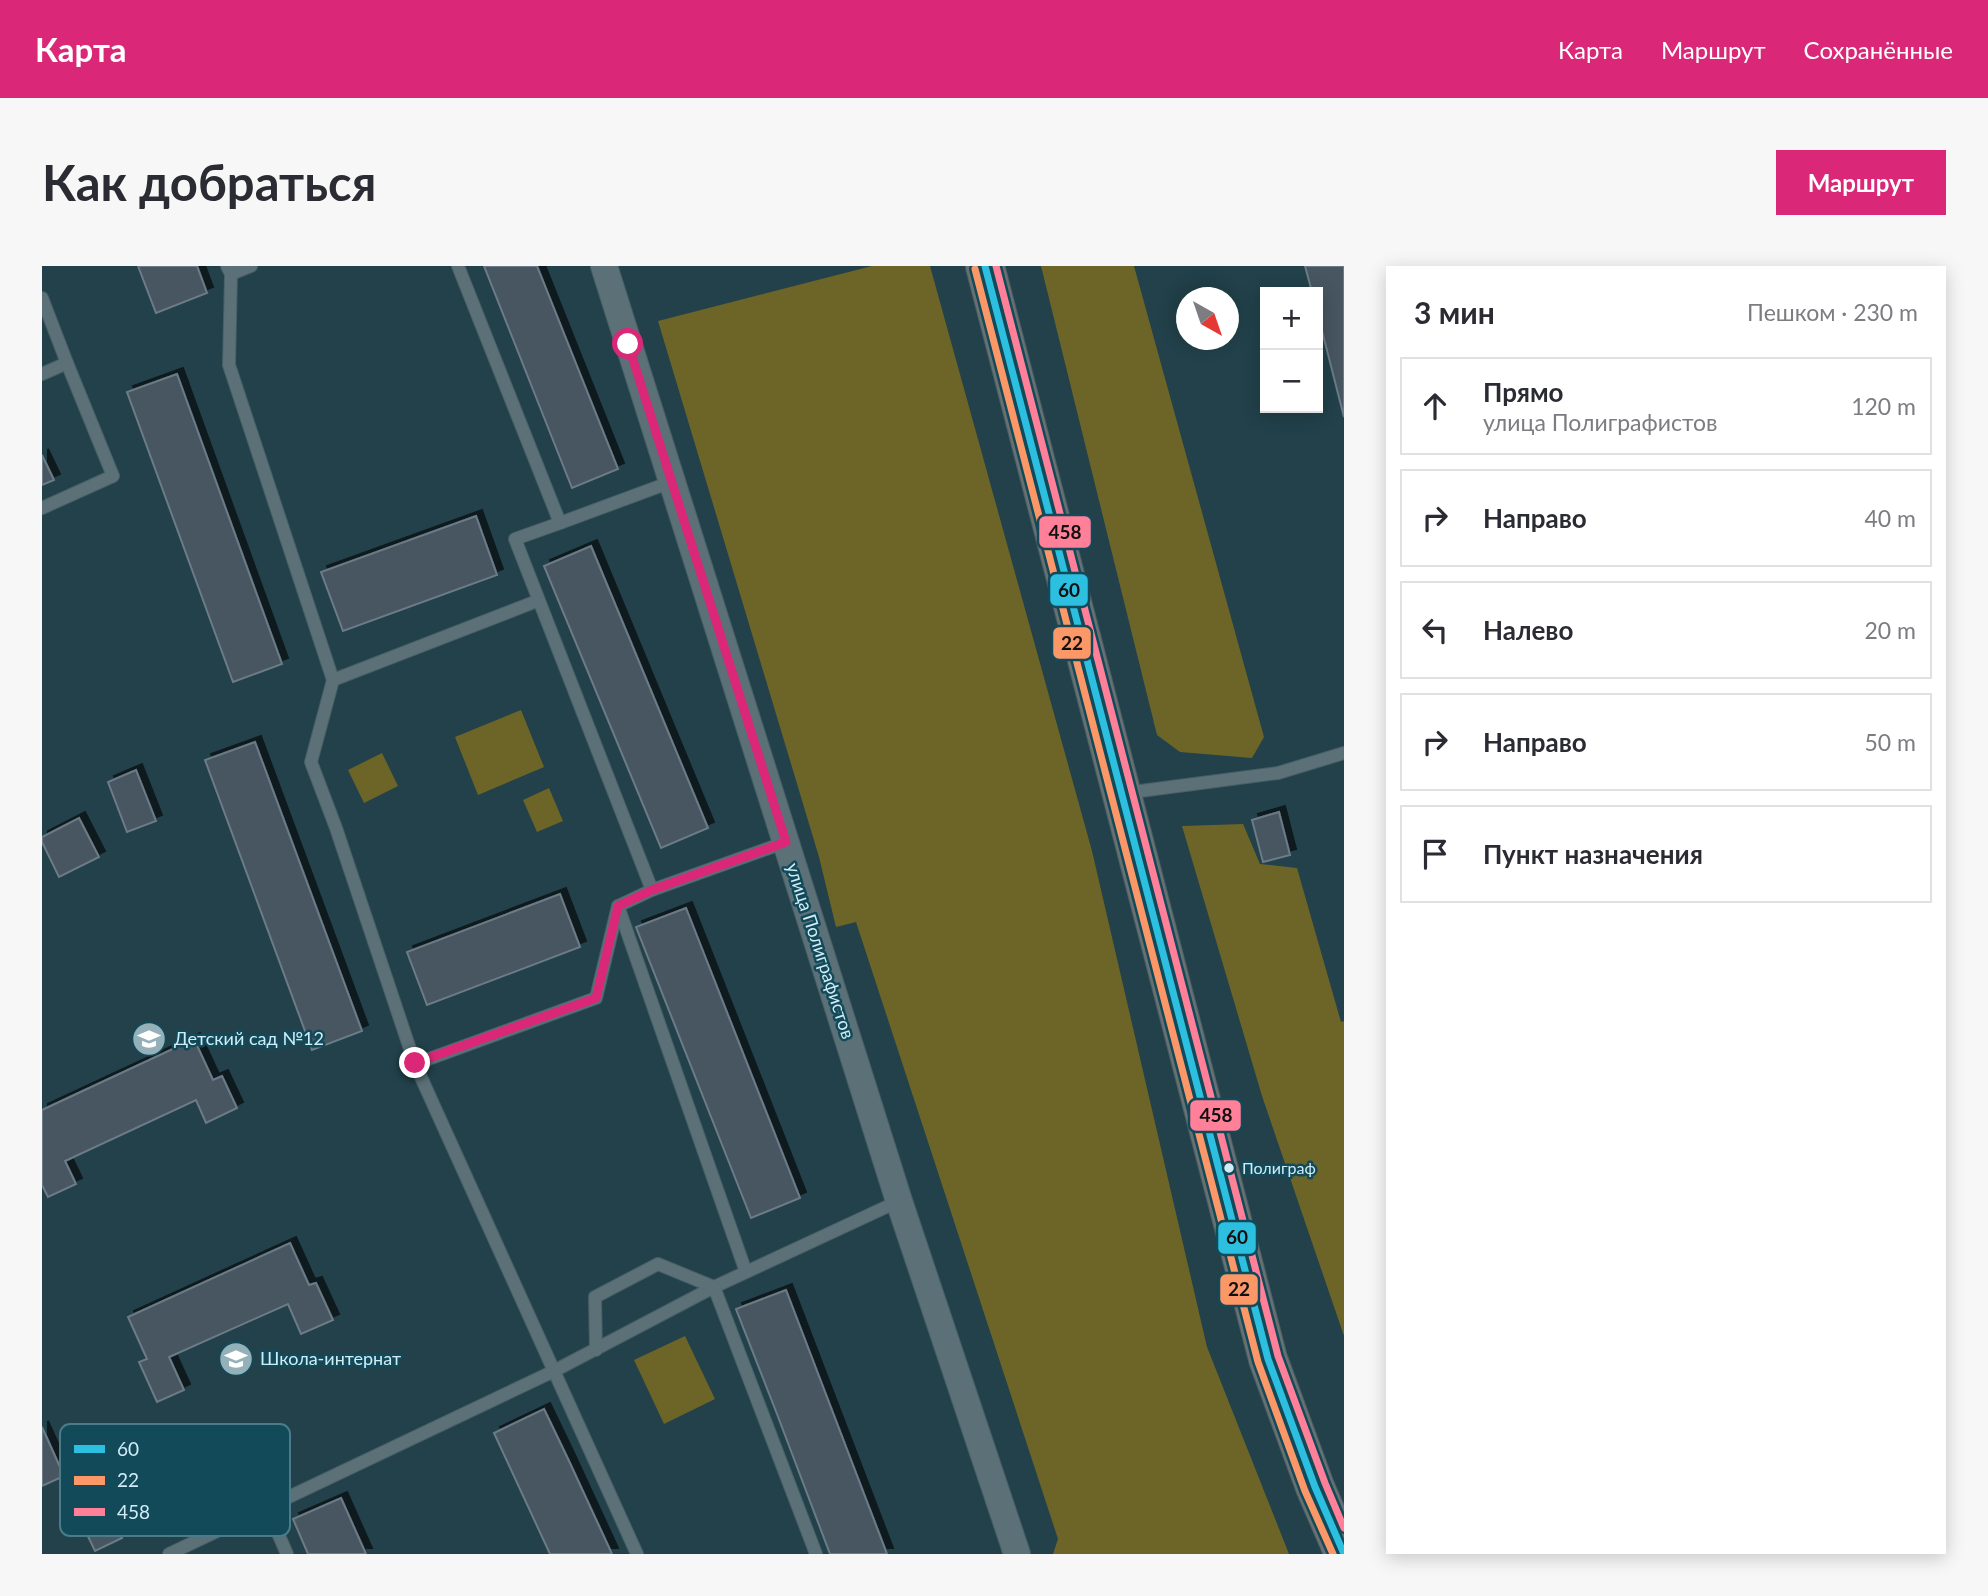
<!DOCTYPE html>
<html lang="ru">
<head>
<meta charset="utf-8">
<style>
	:root { --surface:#fff; --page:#f7f7f7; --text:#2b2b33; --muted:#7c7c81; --line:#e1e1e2; --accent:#db2777 }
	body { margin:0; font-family:Lato,sans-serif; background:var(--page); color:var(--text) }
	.controls { position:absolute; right:21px; top:21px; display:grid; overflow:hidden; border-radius:0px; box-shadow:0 4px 18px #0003 }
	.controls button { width:63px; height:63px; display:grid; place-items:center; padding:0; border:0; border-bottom:2px solid var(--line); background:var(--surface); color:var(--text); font:35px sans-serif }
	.compass { position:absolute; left:1134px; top:21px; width:63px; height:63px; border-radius:50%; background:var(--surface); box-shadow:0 4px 18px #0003; rotate:140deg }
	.stop { position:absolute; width:21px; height:21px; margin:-16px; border:5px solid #db2777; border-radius:50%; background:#fff }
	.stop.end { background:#db2777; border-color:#fff; box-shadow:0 2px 7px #0008 }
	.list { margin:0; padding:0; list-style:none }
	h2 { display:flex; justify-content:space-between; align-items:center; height:91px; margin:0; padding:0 28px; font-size:30px }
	h2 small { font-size:23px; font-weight:400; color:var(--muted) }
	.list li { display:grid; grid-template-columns:46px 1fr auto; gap:21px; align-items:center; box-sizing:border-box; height:98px; margin:0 14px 14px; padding:0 14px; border:2px solid var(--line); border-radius:0px }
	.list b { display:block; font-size:26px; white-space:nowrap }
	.list p { margin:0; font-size:23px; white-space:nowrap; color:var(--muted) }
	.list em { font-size:23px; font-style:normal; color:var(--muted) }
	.icon { flex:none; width:38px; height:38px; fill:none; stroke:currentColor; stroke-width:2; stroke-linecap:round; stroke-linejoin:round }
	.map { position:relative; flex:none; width:1302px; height:1288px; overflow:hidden; border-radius:0px }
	header { display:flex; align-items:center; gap:42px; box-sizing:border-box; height:98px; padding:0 35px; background:var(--accent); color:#fff }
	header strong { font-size:33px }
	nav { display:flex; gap:38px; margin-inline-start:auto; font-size:24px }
	.intro { display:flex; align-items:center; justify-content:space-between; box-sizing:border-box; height:168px; padding:0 42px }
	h1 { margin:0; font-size:49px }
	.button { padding:18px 32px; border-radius:0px; background:var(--accent); color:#fff; font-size:24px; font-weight:700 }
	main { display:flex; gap:42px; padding:0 42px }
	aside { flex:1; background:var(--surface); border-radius:0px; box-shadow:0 4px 18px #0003 }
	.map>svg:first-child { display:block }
	.green { fill:#6c6527 }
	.building { fill:#475661; stroke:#6c7b87; stroke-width:2; filter:url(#shadow) }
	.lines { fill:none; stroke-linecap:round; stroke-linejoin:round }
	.lane-casing { stroke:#475e65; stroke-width:14 }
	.street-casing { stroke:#475e65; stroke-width:28 }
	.primary-casing { stroke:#475e65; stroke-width:40 }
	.lane { stroke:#5b7077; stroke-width:12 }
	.street { stroke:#5b7077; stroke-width:26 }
	.primary { stroke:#687072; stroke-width:38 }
	.bus-1-casing { stroke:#124a5a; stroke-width:12 }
	.bus-2-casing { stroke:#124a5a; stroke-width:12 }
	.bus-3-casing { stroke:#124a5a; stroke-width:12 }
	.bus-1 { stroke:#2dbfdf; stroke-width:7 }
	.bus-2 { stroke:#fc9868; stroke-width:7 }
	.bus-3 { stroke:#ff8098; stroke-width:7 }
	.route { stroke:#db2777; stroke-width:9 }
	.bus-dot { fill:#d1ecf5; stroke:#124a5a; stroke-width:2.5 }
	.labels { text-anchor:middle; stroke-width:5; stroke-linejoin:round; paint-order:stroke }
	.bus-label { font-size:16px; fill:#d1ecf5; stroke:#124a5a; text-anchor:start }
	.street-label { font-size:18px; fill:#d1ecf5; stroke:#124a5a }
	.poi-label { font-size:18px; fill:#d1ecf5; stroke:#124a5a; text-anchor:start }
	.key { fill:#124a5a; stroke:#4b7b88; stroke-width:2 }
	.key-label { font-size:19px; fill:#d1ecf5 }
	.line-badge { stroke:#124a5a; stroke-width:2.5 }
	.pale-badge-label { font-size:19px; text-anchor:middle; font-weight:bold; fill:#111 }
</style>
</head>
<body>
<header>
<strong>Карта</strong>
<nav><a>Карта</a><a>Маршрут</a><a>Сохранённые</a></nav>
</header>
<div class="intro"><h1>Как добраться</h1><a class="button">Маршрут</a></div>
<main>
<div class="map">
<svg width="1302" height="1288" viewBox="0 0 1302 1288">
	<defs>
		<filter id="shadow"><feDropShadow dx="6" dy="-6" stdDeviation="0" flood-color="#0009"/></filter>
	</defs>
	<rect width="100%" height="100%" fill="#22414a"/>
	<g class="green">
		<polygon points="830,0 888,0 1050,585 1165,1081 1247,1288 1011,1288 1016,1273 814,656 794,661 777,591 616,55"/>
		<polygon points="999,0 1092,0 1222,471 1210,492 1138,486 1115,469"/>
		<polygon points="479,444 502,501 436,529 413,471"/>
		<polygon points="340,487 356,520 322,537 306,504"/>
		<polygon points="507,522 521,555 495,566 481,534"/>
		<polygon points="1201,558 1218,598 1255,602 1299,756 1302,755 1302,1070 1220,830 1140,560"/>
		<polygon points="643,1070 673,1133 622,1158 592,1094"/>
	</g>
	<g class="building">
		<polygon points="96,0 155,0 165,27 114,47"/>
		<polygon points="442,0 495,0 576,203 530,222"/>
		<polygon points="1263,0 1302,0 1302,151 1276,49 1276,26 1270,26"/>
		<polygon points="135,108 240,398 191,416 85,126"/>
		<polygon points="0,189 12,214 0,219"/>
		<polygon points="434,250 455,309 301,365 279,306"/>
		<polygon points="549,280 666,562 619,582 502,300"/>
		<polygon points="213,476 320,765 270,784 163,494"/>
		<polygon points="94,504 114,555 85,566 66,516"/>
		<polygon points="1237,546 1248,589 1221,596 1210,554"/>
		<polygon points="37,552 57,591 17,611 0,576 0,571"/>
		<polygon points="518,628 538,681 385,739 365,686"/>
		<polygon points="644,642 758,932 709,952 594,661"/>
		<polygon points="152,773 171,814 180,810 195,842 164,857 154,834 23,895 34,918 6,931 0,919 0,844"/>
		<polygon points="248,977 267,1019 274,1017 291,1054 259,1068 246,1038 127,1091 142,1124 115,1136 97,1096 105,1093 86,1051"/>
		<polygon points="744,1024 845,1288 788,1288 735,1148 694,1043"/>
		<polygon points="502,1143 527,1195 570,1288 508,1288 452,1167"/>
		<polygon points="0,1161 22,1210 0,1220"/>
		<polygon points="299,1232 324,1288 266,1288 251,1253"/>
		<polygon points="67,1247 80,1272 53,1285 41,1260"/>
	</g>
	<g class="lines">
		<g class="lane-casing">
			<g id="lane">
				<polyline points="185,0 189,8 209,0"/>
				<polyline points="416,0 518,257 473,273 610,624 744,576"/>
				<polyline points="189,8 187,99 291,414"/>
				<polyline points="0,32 25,97 0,108"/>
				<polyline points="0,242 71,210 25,97"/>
				<polyline points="518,257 629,216"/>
				<polyline points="495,335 291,414 269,496 294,562 373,798 512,1105 672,1021 857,935"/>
				<polyline points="1083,527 1236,507 1302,487"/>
				<polyline points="610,624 576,640 704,1006"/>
				<polyline points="373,798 554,732 576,640"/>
				<polyline points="554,1084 553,1031 616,998 672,1021 774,1288"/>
				<polyline points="225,1242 245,1288"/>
				<polyline points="127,1288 512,1105 595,1288"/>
			</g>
		</g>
		<g class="street-casing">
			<polyline id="street" points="562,0 857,935 975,1288"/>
		</g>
		<g class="primary-casing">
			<polyline id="primary" points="943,0 1226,1093 1273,1221 1302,1288"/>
		</g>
		<use href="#lane" class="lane"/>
		<use href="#street" class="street"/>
		<use href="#primary" class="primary"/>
		<g class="bus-1-casing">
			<polyline id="bus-1" points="943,0 1226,1093 1273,1221 1302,1288"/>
		</g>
		<g class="bus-2-casing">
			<polyline id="bus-2" points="933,3 1216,1096 1263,1225 1291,1288"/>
		</g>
		<g class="bus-3-casing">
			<polyline id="bus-3" points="954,0 1236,1090 1283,1217 1302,1262"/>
		</g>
		<use href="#bus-1" class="bus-1"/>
		<use href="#bus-2" class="bus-2"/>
		<use href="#bus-3" class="bus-3"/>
	</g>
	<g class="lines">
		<polyline class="route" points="373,797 554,732 576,640 610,624 744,576 586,78"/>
	</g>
	<defs>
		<g id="school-disc" transform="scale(1.75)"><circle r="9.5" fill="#94b0b9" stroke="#124a5a"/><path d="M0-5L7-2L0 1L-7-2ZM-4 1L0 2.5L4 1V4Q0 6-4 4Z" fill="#fff"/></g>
	</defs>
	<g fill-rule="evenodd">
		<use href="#school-disc" x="107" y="773"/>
		<use href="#school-disc" x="194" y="1093"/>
	</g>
	<circle class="bus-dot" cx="1187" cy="902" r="6"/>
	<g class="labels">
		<g class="bus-label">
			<text x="1200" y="908">Полиграф</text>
		</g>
		<g class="street-label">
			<text transform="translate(778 685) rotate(72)" y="6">улица Полиграфистов</text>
		</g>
		<g class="poi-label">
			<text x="132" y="779">Детский сад №12</text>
			<text x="218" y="1099">Школа-интернат</text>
		</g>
	</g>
	<rect x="18" y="1158" width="230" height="112" rx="10" class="key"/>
	<rect x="32" y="1179" width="31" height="8" fill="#2dbfdf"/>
	<rect x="32" y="1210" width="31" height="9" fill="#fc9868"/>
	<rect x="32" y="1242" width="31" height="8" fill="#ff8098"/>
	<g class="key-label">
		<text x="75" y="1190">60</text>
		<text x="75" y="1221">22</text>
		<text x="75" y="1253">458</text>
	</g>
	<g class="line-badge">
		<rect x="996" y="249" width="54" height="34" rx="7" fill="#ff8098"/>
		<rect x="1007" y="307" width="40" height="34" rx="7" fill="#2dbfdf"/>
		<rect x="1010" y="360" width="40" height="34" rx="7" fill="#fc9868"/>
		<rect x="1147" y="833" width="53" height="33" rx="7" fill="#ff8098"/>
		<rect x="1175" y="955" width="40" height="34" rx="7" fill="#2dbfdf"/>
		<rect x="1177" y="1007" width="40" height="33" rx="7" fill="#fc9868"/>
	</g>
	<g class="pale-badge-label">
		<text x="1023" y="273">458</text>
		<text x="1027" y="331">60</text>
		<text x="1030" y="384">22</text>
		<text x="1174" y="856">458</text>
		<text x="1195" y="978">60</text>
		<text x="1197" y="1030">22</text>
	</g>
</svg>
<div class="controls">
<button>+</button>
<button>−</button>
</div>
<svg class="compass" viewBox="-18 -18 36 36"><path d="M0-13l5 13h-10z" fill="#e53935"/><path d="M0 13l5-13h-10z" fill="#7c7c81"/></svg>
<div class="stop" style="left:586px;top:78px"></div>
<div class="stop end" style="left:373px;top:797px"></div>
</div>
<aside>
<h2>3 мин<small>Пешком · 230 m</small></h2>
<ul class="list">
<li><svg class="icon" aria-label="ahead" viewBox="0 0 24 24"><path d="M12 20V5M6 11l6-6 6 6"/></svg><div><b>Прямо</b><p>улица Полиграфистов</p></div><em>120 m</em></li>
<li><svg class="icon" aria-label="right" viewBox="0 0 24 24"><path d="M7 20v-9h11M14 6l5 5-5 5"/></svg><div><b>Направо</b></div><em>40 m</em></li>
<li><svg class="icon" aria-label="left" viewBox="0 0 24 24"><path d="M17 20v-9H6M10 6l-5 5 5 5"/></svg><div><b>Налево</b></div><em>20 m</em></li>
<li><svg class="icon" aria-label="right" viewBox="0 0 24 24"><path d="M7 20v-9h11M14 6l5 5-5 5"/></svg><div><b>Направо</b></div><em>50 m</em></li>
<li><svg class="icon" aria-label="arrive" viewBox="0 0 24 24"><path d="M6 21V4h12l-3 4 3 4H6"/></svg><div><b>Пункт назначения</b></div></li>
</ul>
</aside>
</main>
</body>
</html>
